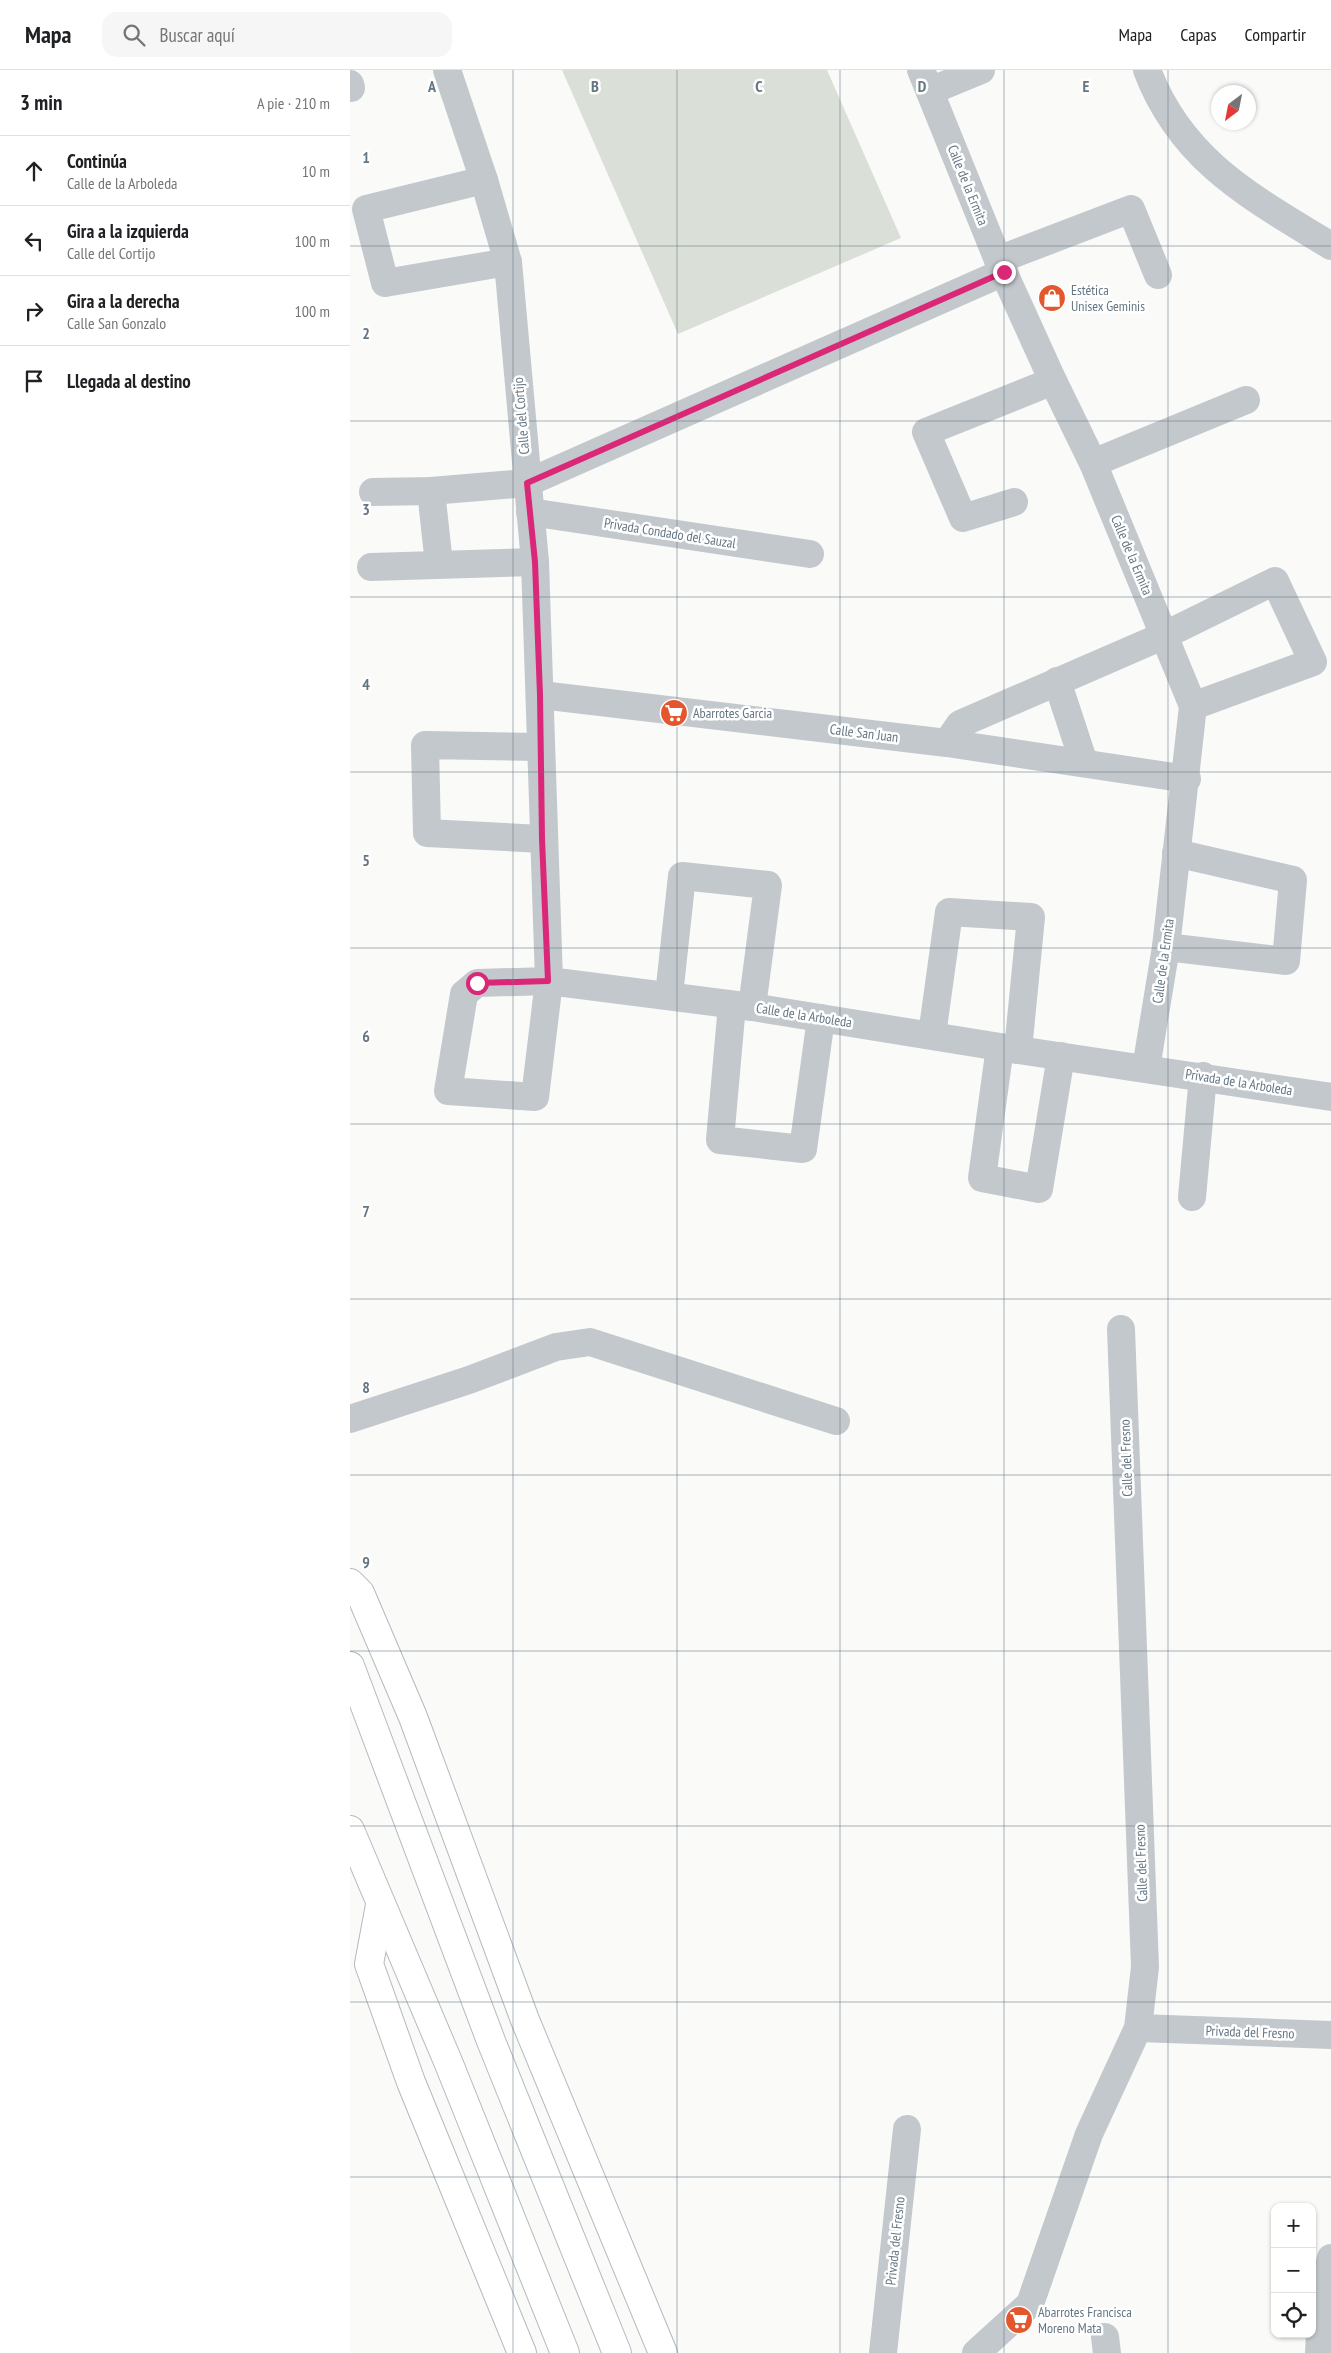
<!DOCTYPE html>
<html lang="es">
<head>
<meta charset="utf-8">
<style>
	:root { --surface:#fff; --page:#f6f6f6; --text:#202124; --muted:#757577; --line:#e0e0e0 }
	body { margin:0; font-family:"PT Sans Narrow",sans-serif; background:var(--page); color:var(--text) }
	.controls { position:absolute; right:15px; bottom:15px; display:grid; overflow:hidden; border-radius:10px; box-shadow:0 1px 4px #0004 }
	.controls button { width:45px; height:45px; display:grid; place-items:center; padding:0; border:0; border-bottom:1px solid var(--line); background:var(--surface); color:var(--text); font:25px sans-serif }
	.compass { position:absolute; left:861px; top:15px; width:45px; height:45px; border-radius:50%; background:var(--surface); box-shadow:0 1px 4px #0004; rotate:212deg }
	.stop { position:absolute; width:15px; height:15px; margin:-11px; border:4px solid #db2777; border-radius:50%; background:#fff }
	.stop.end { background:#db2777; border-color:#fff; box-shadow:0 1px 5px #0008 }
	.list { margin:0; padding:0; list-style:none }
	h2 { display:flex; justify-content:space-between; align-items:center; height:65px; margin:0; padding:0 20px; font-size:21px }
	h2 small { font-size:16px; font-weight:400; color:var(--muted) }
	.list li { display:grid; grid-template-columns:32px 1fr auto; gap:15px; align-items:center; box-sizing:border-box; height:70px; padding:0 20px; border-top:1px solid var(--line) }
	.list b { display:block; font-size:19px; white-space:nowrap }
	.list p { margin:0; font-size:16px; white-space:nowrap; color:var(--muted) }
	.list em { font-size:16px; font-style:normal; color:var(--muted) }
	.icon { flex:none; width:28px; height:28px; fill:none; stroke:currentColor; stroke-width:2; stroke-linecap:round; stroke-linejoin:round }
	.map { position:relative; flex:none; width:981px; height:2283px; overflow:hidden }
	header { display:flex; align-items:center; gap:30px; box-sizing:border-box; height:70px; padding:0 25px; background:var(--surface); border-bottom:1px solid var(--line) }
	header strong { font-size:24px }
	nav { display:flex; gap:28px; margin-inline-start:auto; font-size:18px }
	.search { width:350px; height:45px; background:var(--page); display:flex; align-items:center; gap:12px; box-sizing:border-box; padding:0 18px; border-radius:15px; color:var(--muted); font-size:19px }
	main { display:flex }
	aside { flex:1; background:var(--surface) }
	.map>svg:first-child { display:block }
	.green { fill:#dadfd7 }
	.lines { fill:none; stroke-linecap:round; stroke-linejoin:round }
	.primary-casing { stroke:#b5babe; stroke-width:30 }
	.trunk-casing { stroke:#b4b9bd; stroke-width:30 }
	.pedestrian { stroke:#c3c8cc; stroke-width:28 }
	.minor { stroke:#c3c8cc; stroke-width:28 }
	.primary { stroke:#fff; stroke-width:28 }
	.trunk { stroke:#fff; stroke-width:28 }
	.route { stroke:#db2777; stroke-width:6 }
	.grid { fill:none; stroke:#657683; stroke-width:1; stroke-opacity:0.55 }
	.labels { text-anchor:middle; stroke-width:5; stroke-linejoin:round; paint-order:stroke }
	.street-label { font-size:14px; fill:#657683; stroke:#fff }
	.poi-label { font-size:14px; fill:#657683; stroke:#fff; text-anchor:start }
	.grid-label { font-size:16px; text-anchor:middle; font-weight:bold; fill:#657683; stroke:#fff; stroke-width:5; stroke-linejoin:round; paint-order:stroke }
</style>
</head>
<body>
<header>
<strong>Mapa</strong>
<div class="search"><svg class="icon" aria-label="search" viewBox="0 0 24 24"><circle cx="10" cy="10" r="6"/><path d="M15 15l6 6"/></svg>Buscar aquí</div>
<nav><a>Mapa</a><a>Capas</a><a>Compartir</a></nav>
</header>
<main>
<aside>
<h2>3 min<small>A pie · 210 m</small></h2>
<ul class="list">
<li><svg class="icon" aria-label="ahead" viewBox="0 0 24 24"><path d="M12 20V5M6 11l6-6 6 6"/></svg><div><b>Continúa</b><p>Calle de la Arboleda</p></div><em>10 m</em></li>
<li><svg class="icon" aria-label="left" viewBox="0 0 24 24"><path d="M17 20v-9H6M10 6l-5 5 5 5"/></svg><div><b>Gira a la izquierda</b><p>Calle del Cortijo</p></div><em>100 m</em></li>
<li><svg class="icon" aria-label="right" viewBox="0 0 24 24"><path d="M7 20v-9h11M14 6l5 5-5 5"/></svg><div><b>Gira a la derecha</b><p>Calle San Gonzalo</p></div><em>100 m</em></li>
<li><svg class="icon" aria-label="arrive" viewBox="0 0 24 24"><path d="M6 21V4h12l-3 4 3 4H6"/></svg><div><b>Llegada al destino</b></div></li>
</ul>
</aside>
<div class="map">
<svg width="981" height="2283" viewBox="0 0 981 2283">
	<rect width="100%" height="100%" fill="#fafaf8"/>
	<polygon class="green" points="212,0 477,0 551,168 328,264"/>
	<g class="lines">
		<g class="primary-casing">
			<g id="primary">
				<polyline points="0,1596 141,1971 267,2283"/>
				<polyline points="0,1760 99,1994 215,2283"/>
			</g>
		</g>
		<g class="trunk-casing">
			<g id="trunk">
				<polyline points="0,1513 10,1523 63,1647 175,1950 313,2283"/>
				<polyline points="30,1835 19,1894 61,2012 172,2283"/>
			</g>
		</g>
		<polyline class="pedestrian" points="0,14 1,18"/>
		<g class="minor">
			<polyline points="97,0 134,110 158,192 185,492 199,911 185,1027 98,1021 114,924 127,913 199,911 402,937 668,980 981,1027"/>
			<polyline points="571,0 648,190 703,311 743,393 843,636 816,877 796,998"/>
			<path d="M797,0C832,92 903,128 981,176"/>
			<polyline points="580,21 631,0"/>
			<polyline points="134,110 16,139 35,213 158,192"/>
			<polyline points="648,190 781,139 808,205"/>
			<polyline points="743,393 896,330"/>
			<polyline points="81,421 89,494"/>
			<polyline points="23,422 81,421 177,413 654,202"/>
			<polyline points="664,432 613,448 576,362 703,311"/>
			<polyline points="180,442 460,484"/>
			<polyline points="21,497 185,492"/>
			<polyline points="707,611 734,693"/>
			<polyline points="191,625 597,673 837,709"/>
			<polyline points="597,673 610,654 815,565 925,511 963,592 843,636"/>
			<polyline points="191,677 75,675 77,763 192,769"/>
			<polyline points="816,877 936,891 943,810 826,783"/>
			<polyline points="319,925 332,806 418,815 402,937"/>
			<polyline points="382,935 370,1070 453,1079 471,948"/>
			<polyline points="582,965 599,842 681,847 668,980"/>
			<polyline points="650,977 632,1108 689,1119 711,986"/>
			<polyline points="842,1127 853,1006"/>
			<polyline points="0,1349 119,1310 206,1277 240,1272 486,1351"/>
			<polyline points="788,1958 981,1965"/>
			<polyline points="755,2267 757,2283"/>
			<polyline points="533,2283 557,2059"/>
			<polyline points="626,2283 680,2234 739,2064 788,1958 795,1897 771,1259"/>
			<polyline points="969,2283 972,2221 981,2188"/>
		</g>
		<use href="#primary" class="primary"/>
		<use href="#trunk" class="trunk"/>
	</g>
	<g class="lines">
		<polyline class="route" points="127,913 198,911 192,769 190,625 185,492 177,413 654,202"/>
	</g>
	<path class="grid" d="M163,0V2283M327,0V2283M490,0V2283M654,0V2283M818,0V2283M0,176H981M0,351H981M0,527H981M0,702H981M0,878H981M0,1054H981M0,1229H981M0,1405H981M0,1581H981M0,1756H981M0,1932H981M0,2107H981"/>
	<defs>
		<g id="shop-disc" transform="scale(1.4375)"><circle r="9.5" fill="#e4572e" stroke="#fff"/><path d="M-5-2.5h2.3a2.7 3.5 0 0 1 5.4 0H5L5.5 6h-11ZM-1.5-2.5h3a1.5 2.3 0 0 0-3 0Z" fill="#fff"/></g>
		<g id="supermarket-disc" transform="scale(1.4375)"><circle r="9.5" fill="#e4572e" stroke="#fff"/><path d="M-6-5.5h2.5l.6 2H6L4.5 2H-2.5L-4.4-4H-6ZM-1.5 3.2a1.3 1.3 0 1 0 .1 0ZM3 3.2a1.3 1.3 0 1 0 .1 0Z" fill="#fff"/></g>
	</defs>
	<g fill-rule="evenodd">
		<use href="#shop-disc" x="702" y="228"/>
		<use href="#supermarket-disc" x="324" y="643"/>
		<use href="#supermarket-disc" x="669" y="2250"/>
	</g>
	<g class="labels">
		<g class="street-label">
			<text transform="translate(618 115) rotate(68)" y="5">Calle de la Ermita</text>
			<text transform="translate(171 346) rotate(-95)" y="5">Calle del Cortijo</text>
			<text transform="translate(320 463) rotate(9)" y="5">Privada Condado del Sauzal</text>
			<text transform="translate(782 485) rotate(67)" y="5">Calle de la Ermita</text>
			<text transform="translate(514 663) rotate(7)" y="5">Calle San Juan</text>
			<text transform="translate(813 891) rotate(-82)" y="5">Calle de la Ermita</text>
			<text transform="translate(454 945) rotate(9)" y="5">Calle de la Arboleda</text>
			<text transform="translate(889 1012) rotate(9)" y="5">Privada de la Arboleda</text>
			<text transform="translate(776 1388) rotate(-92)" y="5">Calle del Fresno</text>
			<text transform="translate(791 1793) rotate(-92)" y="5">Calle del Fresno</text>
			<text transform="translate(900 1962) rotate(2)" y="5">Privada del Fresno</text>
			<text transform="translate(545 2171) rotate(-84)" y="5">Privada del Fresno</text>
		</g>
		<g class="poi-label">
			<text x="721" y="225">Estética<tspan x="721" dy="16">Unisex Geminis</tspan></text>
			<text x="343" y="648">Abarrotes Garcia</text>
			<text x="688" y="2247">Abarrotes Francisca<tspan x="688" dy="16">Moreno Mata</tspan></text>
		</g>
	</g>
	<g class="grid-label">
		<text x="82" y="22">A</text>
		<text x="245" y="22">B</text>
		<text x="409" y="22">C</text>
		<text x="572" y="22">D</text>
		<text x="736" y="22">E</text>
		<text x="16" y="93">1</text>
		<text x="16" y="269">2</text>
		<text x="16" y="445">3</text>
		<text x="16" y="620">4</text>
		<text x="16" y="796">5</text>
		<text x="16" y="972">6</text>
		<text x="16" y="1147">7</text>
		<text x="16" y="1323">8</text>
		<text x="16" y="1498">9</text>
	</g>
</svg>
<div class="controls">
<button>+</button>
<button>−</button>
<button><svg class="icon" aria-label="locate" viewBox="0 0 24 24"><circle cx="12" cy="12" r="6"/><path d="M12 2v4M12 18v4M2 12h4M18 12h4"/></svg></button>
</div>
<svg class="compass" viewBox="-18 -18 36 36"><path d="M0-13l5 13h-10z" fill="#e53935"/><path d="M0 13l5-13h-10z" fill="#757577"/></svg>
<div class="stop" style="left:127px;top:913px"></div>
<div class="stop end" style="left:654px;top:202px"></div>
</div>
</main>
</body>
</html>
